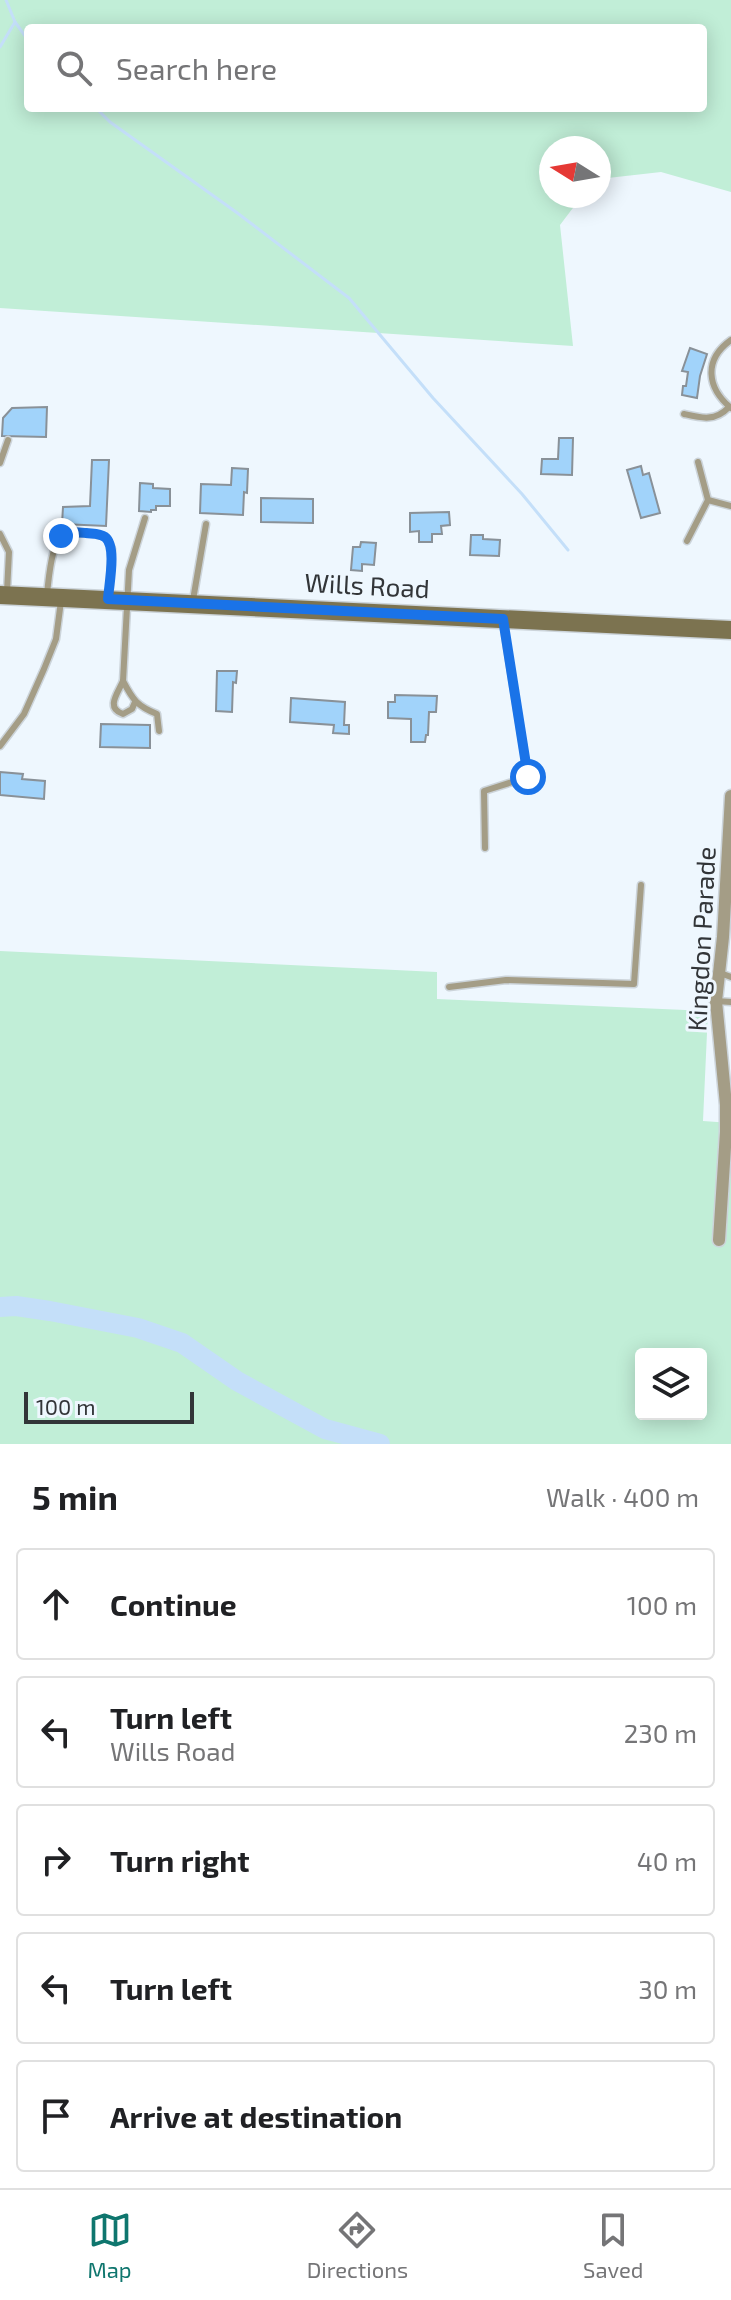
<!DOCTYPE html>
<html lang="en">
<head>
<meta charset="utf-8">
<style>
	:root { --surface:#fff; --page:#f2f2f2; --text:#202124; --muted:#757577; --line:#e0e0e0; --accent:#0f766e }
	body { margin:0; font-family:"Exo 2",sans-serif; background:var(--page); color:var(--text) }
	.controls { position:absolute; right:24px; bottom:24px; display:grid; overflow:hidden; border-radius:8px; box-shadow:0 4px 20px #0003 }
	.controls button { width:72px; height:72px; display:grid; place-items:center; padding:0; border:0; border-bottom:2px solid var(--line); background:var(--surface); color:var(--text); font:40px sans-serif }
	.compass { position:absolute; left:539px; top:136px; width:72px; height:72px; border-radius:50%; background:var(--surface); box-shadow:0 4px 20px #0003; rotate:281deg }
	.scale { position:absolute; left:24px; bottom:20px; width:170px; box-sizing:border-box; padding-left:8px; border:4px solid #323538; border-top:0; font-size:22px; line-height:28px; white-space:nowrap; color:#323538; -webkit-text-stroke:6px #eef7fe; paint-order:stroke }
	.stop { position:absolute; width:24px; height:24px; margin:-18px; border:6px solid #1a73e8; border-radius:50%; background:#fff }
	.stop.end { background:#1a73e8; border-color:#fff; box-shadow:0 2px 8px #0008 }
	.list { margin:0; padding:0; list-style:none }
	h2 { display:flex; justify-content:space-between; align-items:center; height:104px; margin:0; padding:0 32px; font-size:34px }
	h2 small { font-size:26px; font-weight:400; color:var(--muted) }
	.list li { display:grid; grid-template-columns:52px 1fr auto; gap:24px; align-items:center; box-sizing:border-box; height:112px; margin:0 16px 16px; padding:0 16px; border:2px solid var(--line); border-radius:8px }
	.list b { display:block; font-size:30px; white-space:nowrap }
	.list p { margin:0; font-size:26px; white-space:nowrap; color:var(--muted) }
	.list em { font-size:26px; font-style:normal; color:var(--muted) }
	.icon { flex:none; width:44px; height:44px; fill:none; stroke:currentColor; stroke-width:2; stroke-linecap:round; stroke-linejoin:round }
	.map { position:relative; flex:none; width:731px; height:1444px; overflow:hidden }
	.search { position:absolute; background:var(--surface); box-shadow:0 4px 20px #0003; left:24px; right:24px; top:24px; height:88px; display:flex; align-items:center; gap:20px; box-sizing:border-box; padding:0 28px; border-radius:8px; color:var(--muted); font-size:30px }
	.sheet { height:744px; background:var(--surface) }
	nav { display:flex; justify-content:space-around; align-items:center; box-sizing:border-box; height:112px; border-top:2px solid var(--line); background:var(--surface); font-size:22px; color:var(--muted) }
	nav a { display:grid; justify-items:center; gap:4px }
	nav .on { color:var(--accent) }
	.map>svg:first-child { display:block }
	.green { fill:#c1eed7; fill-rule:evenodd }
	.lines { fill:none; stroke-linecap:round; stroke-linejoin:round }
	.stream { stroke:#c4dff9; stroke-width:3 }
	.river { stroke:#c4dff9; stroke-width:20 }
	.building { fill:#a1d3fa; stroke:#899198; stroke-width:2 }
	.lane-casing { stroke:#ccd4da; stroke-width:9 }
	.street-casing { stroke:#ccd4da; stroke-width:15 }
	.secondary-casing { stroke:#ccd4da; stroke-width:21 }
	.lane { stroke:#a49d86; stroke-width:6 }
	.street { stroke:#a49d86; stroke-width:12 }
	.secondary { stroke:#7c7350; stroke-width:18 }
	.route { stroke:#1a73e8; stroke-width:10 }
	.labels { text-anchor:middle; stroke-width:6; stroke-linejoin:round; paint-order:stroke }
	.street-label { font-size:26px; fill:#323538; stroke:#eef7fe }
</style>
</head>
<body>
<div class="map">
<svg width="731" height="1444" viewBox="0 0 731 1444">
	<rect width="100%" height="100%" fill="#eef7fe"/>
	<g class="green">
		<path d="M0,0H731V192L661,172L599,179V148H551V196H582L560,225L573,346L0,308ZM28,28H703V108H28Z"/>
		<path d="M0,951L437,972V999L708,1011L703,1121L731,1123V1444H0ZM641,1354H701V1414H641Z"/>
	</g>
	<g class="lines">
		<g class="stream">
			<polyline points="6,0 15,22 28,40"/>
			<polyline points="0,47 15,22"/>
			<polyline points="96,108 110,122 236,212 349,298 433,398 522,494 568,550"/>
		</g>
		<polyline class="river" points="0,1307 16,1306 50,1311 138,1328 182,1343 237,1381 325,1429 380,1444"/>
	</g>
	<g class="building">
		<polygon points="690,348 707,354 700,376 697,398 682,395 683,386 686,386 688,372 682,371"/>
		<polygon points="47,407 46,437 2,436 3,418 12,408"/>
		<polygon points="559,438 573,438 572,475 541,474 542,459 558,459"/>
		<polygon points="92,460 109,460 106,526 62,524 63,507 90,506"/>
		<polygon points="641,466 643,475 649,473 660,513 641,518 627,470"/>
		<polygon points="232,468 248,469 247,493 244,492 243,515 200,513 201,484 231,485"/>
		<polygon points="140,483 153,484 153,488 170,489 170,506 156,506 156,510 151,510 151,512 139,511"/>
		<polygon points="261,498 313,499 313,523 261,522"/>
		<polygon points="449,512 450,525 441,526 442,534 432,534 432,542 419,542 419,531 410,532 410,513"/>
		<polygon points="471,535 483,535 483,539 500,540 499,556 470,555"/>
		<polygon points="361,542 376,543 374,565 362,564 362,571 351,570 353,547 360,547"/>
		<polygon points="217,671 237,671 236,683 233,682 232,712 216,711"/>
		<polygon points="395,695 437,696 436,712 429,712 428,735 426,735 425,742 411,742 411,719 388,718 388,702 395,702"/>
		<polygon points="291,698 345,702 344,725 349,725 349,734 333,733 334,725 290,722"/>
		<polygon points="101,724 150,725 150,748 100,747"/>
		<polygon points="0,772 23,774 22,779 45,781 44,799 0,795"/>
	</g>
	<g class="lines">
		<g class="lane-casing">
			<g id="lane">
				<path d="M731,340C703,360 707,388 731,408"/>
				<path d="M684,414C701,418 715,422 729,407"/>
				<polyline points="698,462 708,500 731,506"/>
				<polyline points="0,463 8,440"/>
				<path d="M145,518L129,570L123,681C133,700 137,706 157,714L159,731"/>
				<polyline points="0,534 9,552 7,592"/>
				<polyline points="687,541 708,500"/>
				<path d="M47,593C49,579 51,536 68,532C68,532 81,533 81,533C91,533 98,534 107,538L112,549L109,598"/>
				<polyline points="193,600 206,524"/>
				<path d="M123,681C118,693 105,708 123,714L132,709L135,702"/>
				<polyline points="0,746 24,714 44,669 56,639 61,601"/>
				<polyline points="485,848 484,791 528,777 503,622"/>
				<polyline points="720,973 731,977"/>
				<polyline points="449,987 506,980 634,984 641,885"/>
				<polyline points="716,1001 731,1002"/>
			</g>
		</g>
		<g class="street-casing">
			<polyline id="street" points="719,1240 726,1132 726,1105 716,1001 723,937 731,796"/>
		</g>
		<g class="secondary-casing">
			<polyline id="secondary" points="0,595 731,630"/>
		</g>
		<use href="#lane" class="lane"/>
		<use href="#street" class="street"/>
		<use href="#secondary" class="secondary"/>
	</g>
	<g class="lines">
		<path class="route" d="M61,536C69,531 76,532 86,533C92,534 99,533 105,537C117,546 109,584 108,599L503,619L528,777"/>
	</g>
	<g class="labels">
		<g class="street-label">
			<text transform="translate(367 586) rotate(3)" y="9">Wills Road</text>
			<text transform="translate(702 939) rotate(-87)" y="9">Kingdon Parade</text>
		</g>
	</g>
</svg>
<div class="controls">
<button><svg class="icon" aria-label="layers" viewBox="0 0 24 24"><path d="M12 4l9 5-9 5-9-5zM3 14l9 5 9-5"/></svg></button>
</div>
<svg class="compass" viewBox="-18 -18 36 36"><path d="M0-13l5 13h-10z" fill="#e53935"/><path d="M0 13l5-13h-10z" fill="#757577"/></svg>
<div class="scale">100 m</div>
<div class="stop" style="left:528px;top:777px"></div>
<div class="stop end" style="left:61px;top:536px"></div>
<div class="search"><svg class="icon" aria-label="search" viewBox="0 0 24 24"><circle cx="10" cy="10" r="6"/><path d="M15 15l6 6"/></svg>Search here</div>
</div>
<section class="sheet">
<h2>5 min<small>Walk · 400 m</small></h2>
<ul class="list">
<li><svg class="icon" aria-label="ahead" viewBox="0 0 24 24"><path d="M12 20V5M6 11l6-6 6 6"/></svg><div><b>Continue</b></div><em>100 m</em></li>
<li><svg class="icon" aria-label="left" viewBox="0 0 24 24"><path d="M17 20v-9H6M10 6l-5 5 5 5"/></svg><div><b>Turn left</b><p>Wills Road</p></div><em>230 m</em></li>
<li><svg class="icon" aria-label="right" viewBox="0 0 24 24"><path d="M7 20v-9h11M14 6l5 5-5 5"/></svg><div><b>Turn right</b></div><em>40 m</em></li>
<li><svg class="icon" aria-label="left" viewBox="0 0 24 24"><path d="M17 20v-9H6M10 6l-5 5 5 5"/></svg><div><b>Turn left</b></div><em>30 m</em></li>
<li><svg class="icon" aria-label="arrive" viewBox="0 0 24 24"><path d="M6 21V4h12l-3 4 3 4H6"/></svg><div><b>Arrive at destination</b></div></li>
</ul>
</section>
<nav>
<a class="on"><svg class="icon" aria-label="map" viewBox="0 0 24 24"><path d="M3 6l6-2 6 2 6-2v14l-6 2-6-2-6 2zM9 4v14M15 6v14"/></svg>Map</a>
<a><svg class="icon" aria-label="directions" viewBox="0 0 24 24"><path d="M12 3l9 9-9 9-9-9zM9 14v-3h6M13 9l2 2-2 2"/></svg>Directions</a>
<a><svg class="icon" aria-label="saved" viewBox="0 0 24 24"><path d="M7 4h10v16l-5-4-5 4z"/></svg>Saved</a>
</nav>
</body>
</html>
